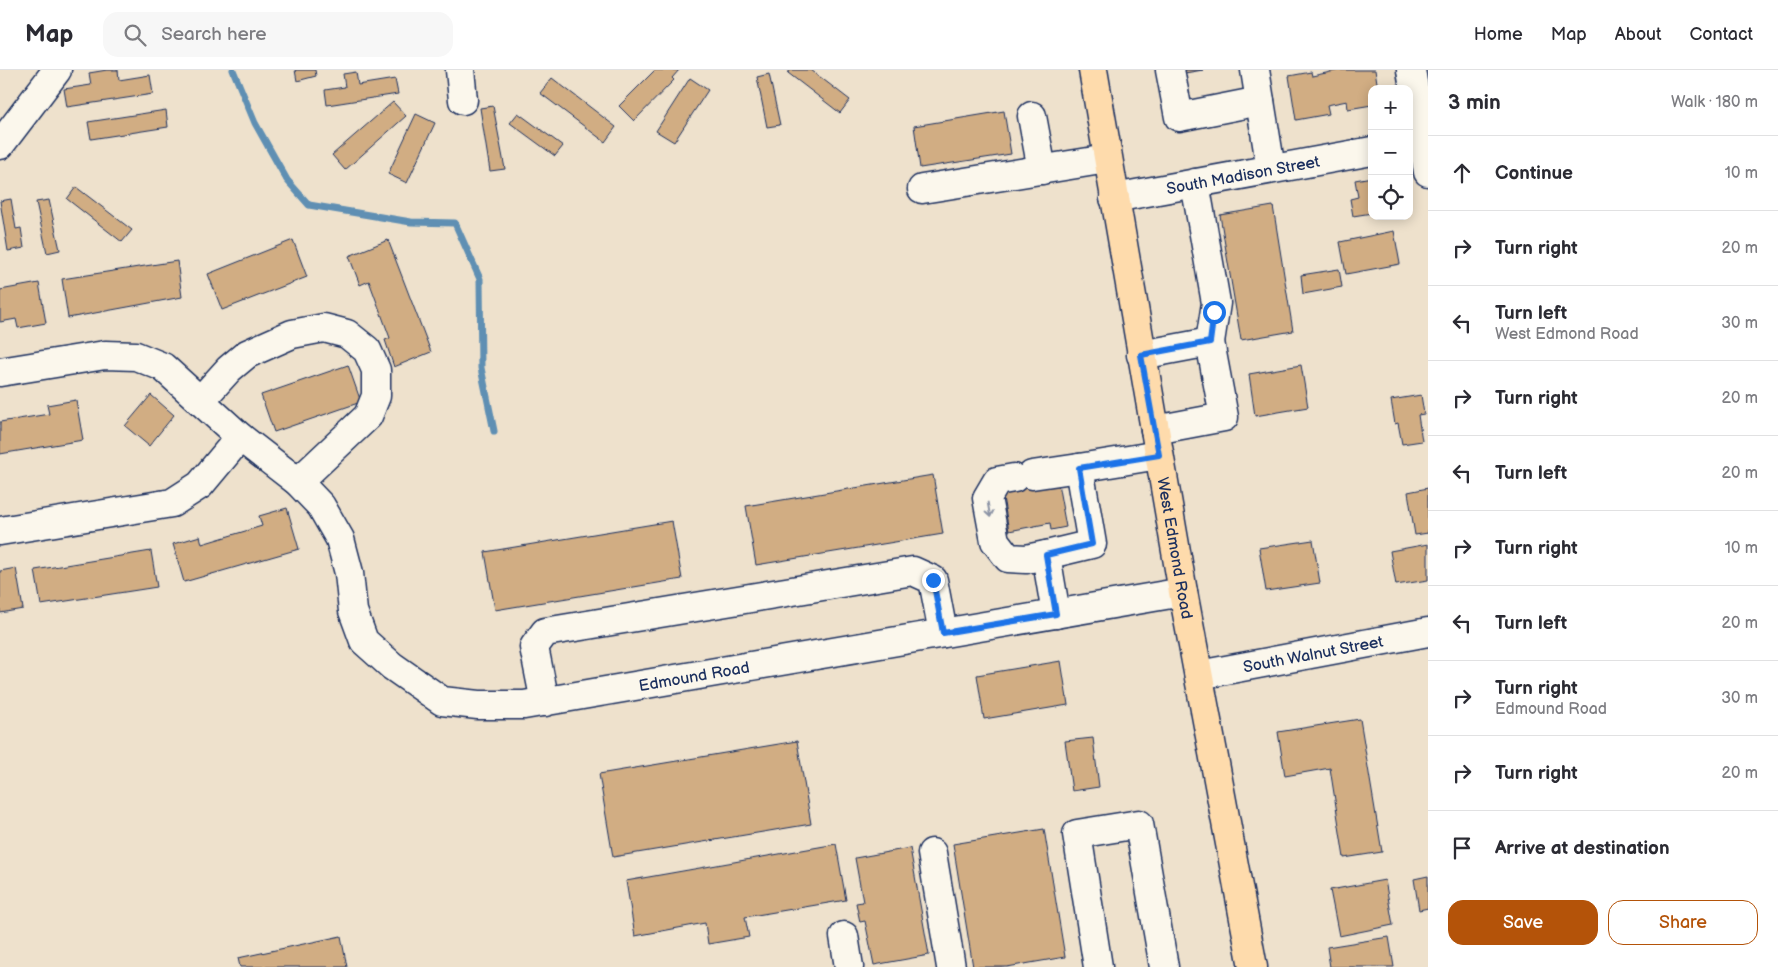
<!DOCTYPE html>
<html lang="en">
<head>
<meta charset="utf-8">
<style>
	:root { --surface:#fff; --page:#f7f7f7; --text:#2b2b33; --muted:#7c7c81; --line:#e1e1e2; --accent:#b45309 }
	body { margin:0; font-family:"Balsamiq Sans",sans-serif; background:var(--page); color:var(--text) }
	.controls { position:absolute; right:15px; top:15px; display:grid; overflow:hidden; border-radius:10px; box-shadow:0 2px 12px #0003 }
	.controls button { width:45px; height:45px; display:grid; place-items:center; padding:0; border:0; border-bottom:1px solid var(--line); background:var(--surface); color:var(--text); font:25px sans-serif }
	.stop { position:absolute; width:15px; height:15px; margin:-11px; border:4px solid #1a73e8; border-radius:50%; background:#fff }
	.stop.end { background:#1a73e8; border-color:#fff; box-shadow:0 1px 5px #0008 }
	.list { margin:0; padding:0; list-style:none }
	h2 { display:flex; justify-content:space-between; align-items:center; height:65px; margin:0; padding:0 20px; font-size:21px }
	h2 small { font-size:16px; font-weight:400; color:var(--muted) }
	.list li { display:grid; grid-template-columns:32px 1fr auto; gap:15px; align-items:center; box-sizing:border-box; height:75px; padding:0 20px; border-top:1px solid var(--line) }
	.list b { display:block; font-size:19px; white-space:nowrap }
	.list p { margin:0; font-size:16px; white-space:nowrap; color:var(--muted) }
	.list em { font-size:16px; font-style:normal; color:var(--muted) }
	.actions { display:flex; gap:10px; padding:15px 20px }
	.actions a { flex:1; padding:11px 0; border:1px solid var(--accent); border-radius:15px; text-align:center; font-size:18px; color:var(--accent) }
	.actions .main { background:var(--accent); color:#fff }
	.icon { flex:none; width:28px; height:28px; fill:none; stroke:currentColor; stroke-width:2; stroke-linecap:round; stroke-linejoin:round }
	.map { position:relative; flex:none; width:1428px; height:897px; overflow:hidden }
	header { display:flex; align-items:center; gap:30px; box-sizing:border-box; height:70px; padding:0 25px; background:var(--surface); border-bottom:1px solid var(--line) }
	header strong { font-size:24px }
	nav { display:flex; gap:28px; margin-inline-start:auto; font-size:18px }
	.search { width:350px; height:45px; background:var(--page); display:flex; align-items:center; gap:12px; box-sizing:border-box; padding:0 18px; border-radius:15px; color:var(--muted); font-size:19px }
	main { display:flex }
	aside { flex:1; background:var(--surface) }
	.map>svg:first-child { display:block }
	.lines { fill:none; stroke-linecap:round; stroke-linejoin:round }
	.stream { stroke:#5e8fb3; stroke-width:7 }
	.building { fill:#d1ad83; stroke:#1b2f5e }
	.minor-casing { stroke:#1b2f5e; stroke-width:31 }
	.major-casing { stroke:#1b2f5e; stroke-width:31 }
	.minor { stroke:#fbf7ec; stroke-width:28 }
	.major { stroke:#fedbac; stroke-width:28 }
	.oneway { stroke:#8b93a5 }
	.route { stroke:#1a73e8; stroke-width:6 }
	.labels { text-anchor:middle; stroke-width:5; stroke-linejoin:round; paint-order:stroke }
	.street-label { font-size:16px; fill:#1b2f5e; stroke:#fbf7ec }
</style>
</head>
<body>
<header>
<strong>Map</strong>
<div class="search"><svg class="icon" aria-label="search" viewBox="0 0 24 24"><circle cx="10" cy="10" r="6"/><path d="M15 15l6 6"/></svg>Search here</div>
<nav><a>Home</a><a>Map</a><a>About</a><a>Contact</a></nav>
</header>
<main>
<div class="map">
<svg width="1428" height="897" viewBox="0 0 1428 897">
	<rect width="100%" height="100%" fill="#eee1cc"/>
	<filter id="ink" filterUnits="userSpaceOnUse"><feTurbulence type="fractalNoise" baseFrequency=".02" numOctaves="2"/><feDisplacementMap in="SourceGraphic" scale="10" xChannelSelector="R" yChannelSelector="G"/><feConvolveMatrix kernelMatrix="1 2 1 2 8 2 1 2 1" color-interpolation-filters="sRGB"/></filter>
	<g filter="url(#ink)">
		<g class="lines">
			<polyline class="stream" points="233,0 255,53 287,110 309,135 411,152 455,153 480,209 481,298 494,361"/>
		</g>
		<g class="building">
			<polygon points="107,0 118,0 119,10 150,5 153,24 67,37 64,19 91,15 89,3"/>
			<polygon points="295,0 315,0 316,6 297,11"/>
			<polygon points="655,0 679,0 672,8 674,10 634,51 619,36"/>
			<polygon points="790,0 811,0 850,30 840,43 788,3"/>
			<polygon points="1185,0 1203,0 1185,3"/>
			<polygon points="1340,0 1375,0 1378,19 1372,19 1372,35 1348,39 1347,31 1327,35 1329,44 1296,50 1289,6 1311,2 1312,6"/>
			<polygon points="356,2 358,15 395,9 398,24 327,35 325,20 345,17 343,4"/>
			<polygon points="769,4 780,55 767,57 757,7"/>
			<polygon points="552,8 616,57 605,72 540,23"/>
			<polygon points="690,8 708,20 674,72 656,61"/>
			<polygon points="393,32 406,46 345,100 332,85"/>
			<polygon points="493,36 505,99 490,101 480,38"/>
			<polygon points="166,40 168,57 91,69 88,52"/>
			<polygon points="1004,41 1011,84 920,98 914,56"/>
			<polygon points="518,43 563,76 555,86 510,53"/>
			<polygon points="416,44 435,53 407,113 388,104"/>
			<polygon points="1372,107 1372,143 1353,146 1350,129 1358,127 1355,110"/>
			<polygon points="76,117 132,160 122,172 67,129"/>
			<polygon points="11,129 16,159 21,158 24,178 8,181 0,131"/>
			<polygon points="49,130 60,180 47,183 36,132"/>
			<polygon points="1273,136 1293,261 1241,270 1220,145"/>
			<polygon points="1394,161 1400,194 1346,204 1340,172"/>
			<polygon points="293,170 307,207 222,240 208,204"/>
			<polygon points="388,170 431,282 394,297 385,270 390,268 369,211 360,215 349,186"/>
			<polygon points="177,191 182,227 68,248 62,209"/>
			<polygon points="1339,199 1342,217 1303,224 1301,205"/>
			<polygon points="39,213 46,253 18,258 16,249 0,252 0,220"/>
			<polygon points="348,295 361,332 274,362 261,325"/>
			<polygon points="1301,295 1308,337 1255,346 1249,304"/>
			<polygon points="151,325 174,345 149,376 125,356"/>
			<polygon points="1421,325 1424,344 1418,345 1422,371 1402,374 1398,353 1395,354 1391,330"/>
			<polygon points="76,330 83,370 0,384 0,352 49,344 47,335"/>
			<polygon points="933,405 943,464 756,495 746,436"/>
			<polygon points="1057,408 1066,457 1051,460 1050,453 1009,461 1001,416"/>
			<polygon points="1428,418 1428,463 1415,465 1408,422"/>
			<polygon points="287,438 299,479 184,512 173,474 200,466 202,474 262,456 259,446"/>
			<polygon points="672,451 682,509 495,540 485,482"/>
			<polygon points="1313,470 1320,513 1266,521 1259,478"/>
			<polygon points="1428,474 1428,510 1396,515 1390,481"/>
			<polygon points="151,481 157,517 41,535 35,500"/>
			<polygon points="16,498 23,539 0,543 0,501"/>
			<polygon points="1061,591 1068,635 984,649 977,605"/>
			<polygon points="1360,649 1382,782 1344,788 1330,698 1285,706 1278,662"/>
			<polygon points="1093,668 1099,717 1072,721 1065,671"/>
			<polygon points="797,671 811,754 613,787 599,704"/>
			<polygon points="1044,759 1065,887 1007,897 973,897 953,774"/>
			<polygon points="836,774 846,830 745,847 749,867 708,874 705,853 635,866 626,811"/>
			<polygon points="910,778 929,885 874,895 865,851 860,852 856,833 863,832 855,788"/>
			<polygon points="1428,806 1428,838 1419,840 1414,809"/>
			<polygon points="1385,810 1393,855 1339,866 1330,820"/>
			<polygon points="341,866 347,897 240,897 238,888"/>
			<polygon points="1389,867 1394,897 1330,897 1327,877"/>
		</g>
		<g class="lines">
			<g class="minor-casing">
				<g id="minor">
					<polyline points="460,0 463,30"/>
					<polyline points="1170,0 1179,47 1260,31"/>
					<polyline points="1255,0 1271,99"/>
					<polyline points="1411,0 1428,102"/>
					<polyline points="1032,46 1042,100"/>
					<polyline points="0,75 57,0"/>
					<polyline points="1195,113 1216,233 1210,272"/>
					<polyline points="922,119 1107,89"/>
					<path id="s1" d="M1114,128L1372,81"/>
					<polyline points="1141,285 1210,272 1224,347 1155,360"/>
					<path id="s2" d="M0,302L105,285L136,286L163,297L240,367L298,412L321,436L340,469L349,503L353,541L364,571L392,596L442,631L478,635H524L1183,522"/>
					<polyline points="200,331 229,299 247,284 292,264 324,258 347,264 367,280 376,300 376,326 368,346 298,412"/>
					<polyline points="1032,405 1079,398"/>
					<polyline points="1014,408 997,411 987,428 995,471 1008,488 1026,489 1046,485"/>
					<polyline points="0,461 172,433 200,415 240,367"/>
					<polyline points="1056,544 1046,485 1092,474 1079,398 1159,385"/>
					<path id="s3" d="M1199,605L1428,562"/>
					<polyline points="545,632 534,577 545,562 913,501 933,510 943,563"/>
					<polyline points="932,783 951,897"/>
					<polyline points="844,866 849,897"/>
					<polyline points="1098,897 1077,764 1139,754 1164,897"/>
				</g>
			</g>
			<g class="major-casing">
				<g id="major">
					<path id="s4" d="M1093,0L1183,522L1253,897"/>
				</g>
			</g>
			<use href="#minor" class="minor"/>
			<use href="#major" class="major"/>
		</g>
		<defs><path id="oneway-shaft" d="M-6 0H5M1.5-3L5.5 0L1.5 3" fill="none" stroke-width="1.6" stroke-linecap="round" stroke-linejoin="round" transform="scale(1.25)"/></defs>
		<use class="oneway" href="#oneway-shaft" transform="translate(989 440) rotate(80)"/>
	</g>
	<g class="lines" filter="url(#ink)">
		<polyline class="route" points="933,510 943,563 1056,544 1046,485 1092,474 1079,398 1159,385 1141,285 1210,272 1214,242"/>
	</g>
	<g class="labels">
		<g class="street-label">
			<text dy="6" stroke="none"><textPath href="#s1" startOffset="131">South Madison Street</textPath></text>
			<text dy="6" stroke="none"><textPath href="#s4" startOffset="485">West Edmond Road</textPath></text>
			<text dy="6" stroke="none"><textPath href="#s3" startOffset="116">South Walnut Street</textPath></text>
			<text dy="6" stroke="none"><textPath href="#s2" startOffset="874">Edmound Road</textPath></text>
		</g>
	</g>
</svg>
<div class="controls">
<button>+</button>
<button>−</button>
<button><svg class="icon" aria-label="locate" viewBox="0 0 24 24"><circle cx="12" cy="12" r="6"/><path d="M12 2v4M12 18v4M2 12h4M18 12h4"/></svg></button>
</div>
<div class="stop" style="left:1214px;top:242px"></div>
<div class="stop end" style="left:933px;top:510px"></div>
</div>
<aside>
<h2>3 min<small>Walk · 180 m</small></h2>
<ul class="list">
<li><svg class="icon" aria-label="ahead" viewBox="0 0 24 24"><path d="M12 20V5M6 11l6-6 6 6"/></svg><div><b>Continue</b></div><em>10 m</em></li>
<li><svg class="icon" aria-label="right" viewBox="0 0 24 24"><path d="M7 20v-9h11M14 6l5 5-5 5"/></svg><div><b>Turn right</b></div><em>20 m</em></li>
<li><svg class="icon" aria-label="left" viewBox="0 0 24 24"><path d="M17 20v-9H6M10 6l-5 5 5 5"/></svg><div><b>Turn left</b><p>West Edmond Road</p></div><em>30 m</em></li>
<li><svg class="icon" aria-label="right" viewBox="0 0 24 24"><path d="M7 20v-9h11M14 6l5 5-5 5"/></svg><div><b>Turn right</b></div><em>20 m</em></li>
<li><svg class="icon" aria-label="left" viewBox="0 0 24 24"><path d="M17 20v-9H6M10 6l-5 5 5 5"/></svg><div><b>Turn left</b></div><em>20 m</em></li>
<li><svg class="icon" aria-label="right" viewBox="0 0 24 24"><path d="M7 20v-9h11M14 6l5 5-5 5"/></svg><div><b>Turn right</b></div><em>10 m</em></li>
<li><svg class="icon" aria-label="left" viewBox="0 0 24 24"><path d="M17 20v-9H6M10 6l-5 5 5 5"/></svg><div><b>Turn left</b></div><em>20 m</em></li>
<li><svg class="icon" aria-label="right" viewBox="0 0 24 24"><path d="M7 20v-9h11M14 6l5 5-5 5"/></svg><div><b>Turn right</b><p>Edmound Road</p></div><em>30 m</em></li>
<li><svg class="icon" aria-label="right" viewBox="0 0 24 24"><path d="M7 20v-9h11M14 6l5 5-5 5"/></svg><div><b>Turn right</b></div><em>20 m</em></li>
<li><svg class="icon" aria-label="arrive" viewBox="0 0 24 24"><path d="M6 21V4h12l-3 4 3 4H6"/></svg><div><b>Arrive at destination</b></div></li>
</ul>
<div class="actions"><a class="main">Save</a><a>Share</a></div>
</aside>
</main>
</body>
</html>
